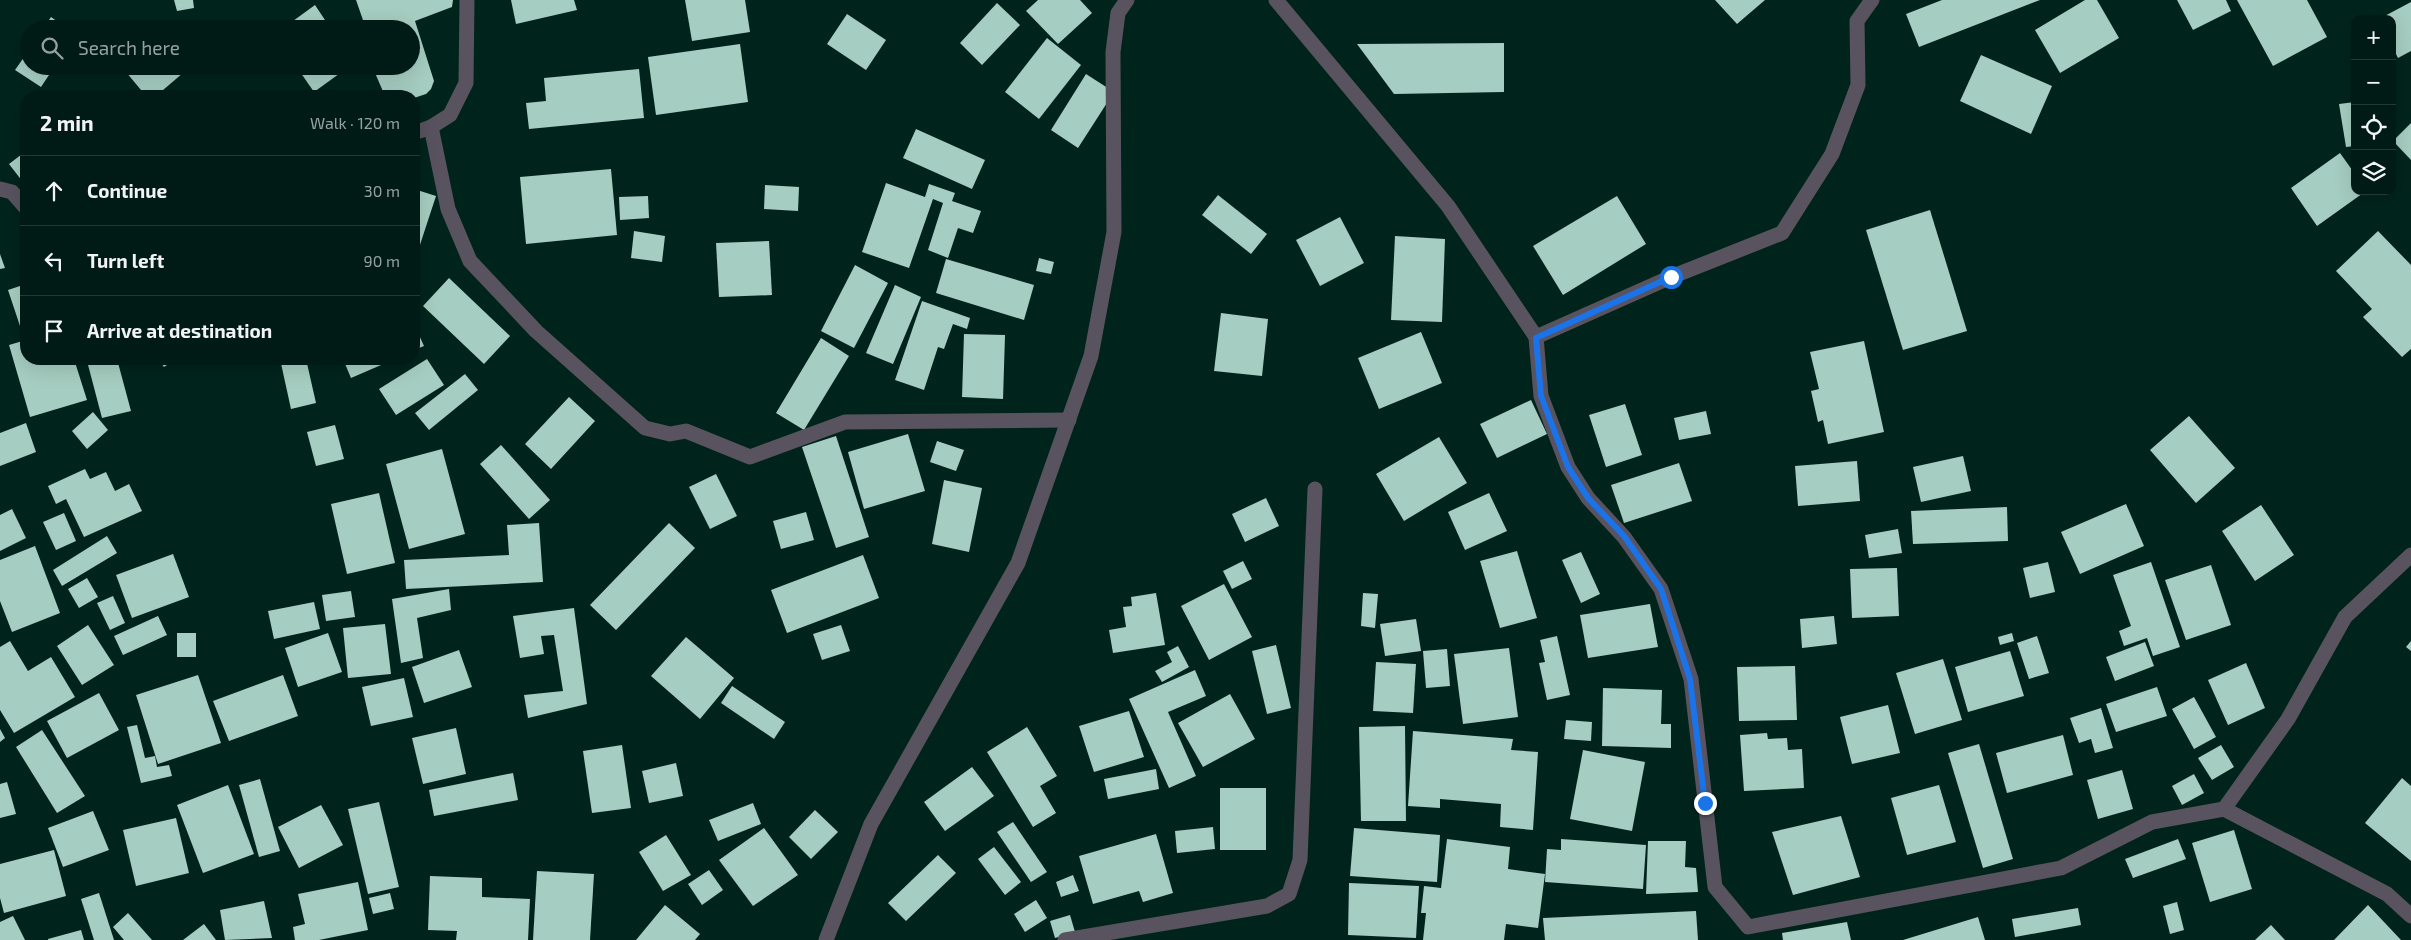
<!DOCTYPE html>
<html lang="en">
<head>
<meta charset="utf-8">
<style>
	:root { --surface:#001b15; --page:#0e2822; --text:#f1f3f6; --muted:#95a1a0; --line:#223934 }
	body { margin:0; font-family:"Exo 2",sans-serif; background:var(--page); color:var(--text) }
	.controls { position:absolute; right:15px; top:15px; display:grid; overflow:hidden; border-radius:10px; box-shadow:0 5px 20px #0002 }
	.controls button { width:45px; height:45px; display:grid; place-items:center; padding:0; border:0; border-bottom:1px solid var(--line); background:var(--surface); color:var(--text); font:25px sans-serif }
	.stop { position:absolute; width:15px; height:15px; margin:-11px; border:4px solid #1a73e8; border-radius:50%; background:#fff }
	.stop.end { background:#1a73e8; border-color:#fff; box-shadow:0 1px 5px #0008 }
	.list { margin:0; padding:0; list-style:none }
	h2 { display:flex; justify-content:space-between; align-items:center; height:65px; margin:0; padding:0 20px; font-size:21px }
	h2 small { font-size:16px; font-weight:400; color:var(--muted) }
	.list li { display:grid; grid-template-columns:32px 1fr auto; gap:15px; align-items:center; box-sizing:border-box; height:70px; padding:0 20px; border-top:1px solid var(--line) }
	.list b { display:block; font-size:19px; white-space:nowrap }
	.list em { font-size:16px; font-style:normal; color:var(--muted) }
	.icon { flex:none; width:28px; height:28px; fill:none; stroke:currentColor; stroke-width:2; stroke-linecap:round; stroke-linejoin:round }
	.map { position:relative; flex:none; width:2411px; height:940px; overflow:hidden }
	.search { position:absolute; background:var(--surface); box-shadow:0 5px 20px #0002; left:20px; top:20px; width:400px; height:55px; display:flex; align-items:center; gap:12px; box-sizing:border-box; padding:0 18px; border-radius:28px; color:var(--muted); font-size:19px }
	.panel { position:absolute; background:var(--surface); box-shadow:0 5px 20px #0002; left:20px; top:90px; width:400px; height:275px; border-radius:20px }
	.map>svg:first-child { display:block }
	.building { fill:#a6cdc1 }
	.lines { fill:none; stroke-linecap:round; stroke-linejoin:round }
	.street { stroke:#58535f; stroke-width:15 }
	.route { stroke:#1a73e8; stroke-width:6 }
</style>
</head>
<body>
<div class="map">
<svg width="2411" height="940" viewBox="0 0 2411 940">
	<rect width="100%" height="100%" fill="#00241c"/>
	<g class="building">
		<polygon points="174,0 193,0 194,8 177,11"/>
		<polygon points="356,0 453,0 452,7 415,21 434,81 431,89 426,94 414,98 414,96 405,96 402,90 385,96 372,66 411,66 411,29 349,29 364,23"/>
		<polygon points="511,0 574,0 577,10 516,24"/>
		<polygon points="685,0 745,0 750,32 692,41"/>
		<polygon points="1038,0 1080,0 1092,13 1058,44 1026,11"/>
		<polygon points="1715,0 1765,0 1737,24"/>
		<polygon points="1942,0 2040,0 1919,47 1906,14"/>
		<polygon points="2085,0 2097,0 2119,38 2060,73 2035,30"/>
		<polygon points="2177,0 2226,0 2231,11 2193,30"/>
		<polygon points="2237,0 2307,0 2327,37 2273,66"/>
		<polygon points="2411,2 2411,51 2398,58 2392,46 2392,19 2379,19"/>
		<polygon points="997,3 1020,25 982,65 960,43"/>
		<polygon points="315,5 331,29 282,29"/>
		<polygon points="847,14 886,40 866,70 827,44"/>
		<polygon points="51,17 68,29 43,29"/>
		<polygon points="1047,38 1081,65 1039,119 1005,92"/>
		<polygon points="1504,43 1504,92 1394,94 1357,44"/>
		<polygon points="740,44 748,102 656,115 648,57"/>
		<polygon points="29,50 29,66 55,66 41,87 15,70"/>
		<polygon points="1981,55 2052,86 2031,134 1960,101"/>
		<polygon points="121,66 177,66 183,73 156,96 146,96"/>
		<polygon points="296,66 350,66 314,92"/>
		<polygon points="639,69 644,118 529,129 526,103 546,101 544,78"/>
		<polygon points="1086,74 1114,92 1078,148 1051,130"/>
		<polygon points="78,90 82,96 70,96"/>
		<polygon points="2355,102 2355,146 2346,147 2339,104"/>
		<polygon points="2411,123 2411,160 2393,141"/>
		<polygon points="916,129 985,160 972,189 903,158"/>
		<polygon points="26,151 26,186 9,164"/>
		<polygon points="2340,153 2355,174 2355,191 2366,191 2317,226 2291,188"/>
		<polygon points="611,169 617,235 526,244 520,177"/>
		<polygon points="886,183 925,197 929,184 955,193 952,201 981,211 973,233 958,228 948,258 928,250 943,203 933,199 909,268 862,252"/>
		<polygon points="765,185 799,187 798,211 764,209"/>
		<polygon points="414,189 436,196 416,257 414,256"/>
		<polygon points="1218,195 1267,234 1251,254 1202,215"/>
		<polygon points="648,196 649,218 620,220 619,197"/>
		<polygon points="1617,196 1646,244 1563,295 1533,246"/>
		<polygon points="1930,210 1967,331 1903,350 1866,230"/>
		<polygon points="1340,217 1364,263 1320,286 1296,240"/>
		<polygon points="634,231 665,236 662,262 631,258"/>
		<polygon points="2378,231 2411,265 2411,349 2402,357 2363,317 2372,309 2336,271"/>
		<polygon points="1395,236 1445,239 1442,322 1391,320"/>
		<polygon points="769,241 772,295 719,297 716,243"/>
		<polygon points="0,254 5,268 0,269"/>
		<polygon points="1039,258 1054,262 1051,274 1036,271"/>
		<polygon points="946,259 1034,285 1024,320 936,293"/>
		<polygon points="855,265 888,283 854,348 821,331"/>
		<polygon points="449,278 510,336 484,364 423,306"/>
		<polygon points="26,284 26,324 20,326 8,290"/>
		<polygon points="895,285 921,297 893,364 866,353"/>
		<polygon points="922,301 970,318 967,329 953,324 944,349 938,347 924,390 895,380"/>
		<polygon points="1221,313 1268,319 1262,376 1214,371"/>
		<polygon points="414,324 424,346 414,350"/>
		<polygon points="1421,332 1442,383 1379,409 1358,358"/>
		<polygon points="964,334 1005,335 1003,399 962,397"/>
		<polygon points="821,338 849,356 804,430 776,413"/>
		<polygon points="26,340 26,359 74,359 87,400 30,417 9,345"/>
		<polygon points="1864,341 1884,432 1828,444 1823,420 1818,422 1811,391 1819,389 1810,352"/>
		<polygon points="96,359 117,359 131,411 102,418 87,361"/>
		<polygon points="158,359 176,359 164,367"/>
		<polygon points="280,359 306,359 316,403 291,409"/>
		<polygon points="343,359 395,359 351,378"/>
		<polygon points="427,359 444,385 396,415 379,389"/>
		<polygon points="465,374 478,390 429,430 415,413"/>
		<polygon points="569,397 595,421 551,469 525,444"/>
		<polygon points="1531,400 1547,434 1497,458 1480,424"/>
		<polygon points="1625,404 1642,455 1606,467 1589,415"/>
		<polygon points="1706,411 1711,434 1679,440 1674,418"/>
		<polygon points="93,412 108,430 87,449 72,431"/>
		<polygon points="2189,416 2235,468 2196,503 2150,450"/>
		<polygon points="26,423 36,452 0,466 0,433"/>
		<polygon points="335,425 344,459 316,466 307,432"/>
		<polygon points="908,434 925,491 864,509 848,452"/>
		<polygon points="836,436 869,537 836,548 802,447"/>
		<polygon points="1439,437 1467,483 1404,521 1376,474"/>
		<polygon points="937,441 964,450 956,471 930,462"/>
		<polygon points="501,445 550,500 529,519 480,464"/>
		<polygon points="442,449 465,534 409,549 386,464"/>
		<polygon points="1963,456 1971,491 1921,502 1913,467"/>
		<polygon points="1857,461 1860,501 1798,506 1795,466"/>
		<polygon points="1679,463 1692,501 1624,523 1611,485"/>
		<polygon points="85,469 90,479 106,472 115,491 129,484 142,511 84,537 66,499 56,504 48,486"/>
		<polygon points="716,474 737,516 710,529 689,487"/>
		<polygon points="944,480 982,488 969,552 932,544"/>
		<polygon points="379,493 395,563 347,574 331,504"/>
		<polygon points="1489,493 1507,531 1465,550 1448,512"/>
		<polygon points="1266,498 1279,526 1245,542 1232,514"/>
		<polygon points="2126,504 2144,546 2080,574 2061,532"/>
		<polygon points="2261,505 2294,555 2255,581 2222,531"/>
		<polygon points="2007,507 2008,541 1913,544 1911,511"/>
		<polygon points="12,509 26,538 0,551 0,515"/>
		<polygon points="806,512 814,540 781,549 773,521"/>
		<polygon points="64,513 76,541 56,550 43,522"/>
		<polygon points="539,523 543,582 406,589 404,560 509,555 507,525"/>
		<polygon points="669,523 695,548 616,630 590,605"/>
		<polygon points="1898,529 1902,553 1869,558 1865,535"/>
		<polygon points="107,536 117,553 62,586 53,570"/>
		<polygon points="35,546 60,613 12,632 0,601 0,560"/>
		<polygon points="1517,551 1537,618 1500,628 1480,561"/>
		<polygon points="1581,552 1600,594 1581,603 1562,560"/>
		<polygon points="173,554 189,597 132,618 116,575"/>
		<polygon points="863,555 879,598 787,633 771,590"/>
		<polygon points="1243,561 1252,579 1232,589 1223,571"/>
		<polygon points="2048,562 2055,592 2030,598 2023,568"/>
		<polygon points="2151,562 2180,647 2153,656 2147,638 2124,646 2119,631 2131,626 2113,575"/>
		<polygon points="2211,565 2231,625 2186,640 2165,580"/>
		<polygon points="1897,568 1899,616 1852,618 1850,569"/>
		<polygon points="87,578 98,597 79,608 68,589"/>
		<polygon points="1224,584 1252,637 1209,660 1181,606"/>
		<polygon points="449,589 451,610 417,618 423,658 401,663 392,599"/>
		<polygon points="351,591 355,617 326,621 322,595"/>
		<polygon points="1156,593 1165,645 1113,653 1109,630 1126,627 1123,607 1132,606 1131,597"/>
		<polygon points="1363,593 1378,594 1375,628 1361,626"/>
		<polygon points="113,596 125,623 110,630 97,603"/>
		<polygon points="314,602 320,629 274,639 268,611"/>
		<polygon points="1650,604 1658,647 1588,658 1580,615"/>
		<polygon points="574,608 587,704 528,718 524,695 563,691 554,635 541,636 544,654 520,658 513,616"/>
		<polygon points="158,616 167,635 123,655 114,636"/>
		<polygon points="1834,616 1837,644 1802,648 1800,619"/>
		<polygon points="1416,619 1421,651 1385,656 1380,624"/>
		<polygon points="385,624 391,674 348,678 343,628"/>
		<polygon points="88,625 114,665 82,685 57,646"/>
		<polygon points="841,625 850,651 822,660 813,634"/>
		<rect x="177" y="633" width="19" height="24"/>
		<polygon points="328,633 342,672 298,687 285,648"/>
		<polygon points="2012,633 2014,641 2000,645 1998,637"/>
		<polygon points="1557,636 1570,695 1547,700 1539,663 1545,662 1540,640"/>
		<polygon points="2037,636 2049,673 2029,679 2017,643"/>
		<polygon points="686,637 734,678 700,719 651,676"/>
		<polygon points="10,641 28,671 51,657 75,697 14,733 0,710 0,647"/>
		<polygon points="2411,641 2411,651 2406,647"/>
		<polygon points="2145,642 2154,666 2115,681 2106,657"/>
		<polygon points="1276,645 1291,708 1267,714 1252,651"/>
		<polygon points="1178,646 1189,667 1162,682 1155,671 1172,662 1167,652"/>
		<polygon points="1509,648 1518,717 1463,724 1454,654"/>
		<polygon points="1447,649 1450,686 1426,688 1423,651"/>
		<polygon points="459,650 472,687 424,703 412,667"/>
		<polygon points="2010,651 2024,696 1968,712 1955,667"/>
		<polygon points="1943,659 1962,720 1915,734 1896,673"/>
		<polygon points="1376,662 1416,664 1413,713 1373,711"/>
		<polygon points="2246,663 2265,708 2228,725 2208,680"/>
		<polygon points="1795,666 1797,720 1739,721 1737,667"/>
		<polygon points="1195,670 1206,696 1168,712 1196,776 1169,788 1129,699"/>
		<polygon points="198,675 221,743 158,764 136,695"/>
		<polygon points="283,675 298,716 229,741 213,701"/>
		<polygon points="404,678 413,717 371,726 362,687"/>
		<polygon points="732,686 785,722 774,739 721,703"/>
		<polygon points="2157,687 2167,716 2116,732 2106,704"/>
		<polygon points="1603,688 1662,690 1661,724 1671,724 1671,748 1602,746"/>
		<polygon points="99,693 119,730 67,758 47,721"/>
		<polygon points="1230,694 1255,739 1203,767 1178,723"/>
		<polygon points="2194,697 2216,737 2194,749 2172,709"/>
		<polygon points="1888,705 1900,753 1852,764 1840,717"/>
		<polygon points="2101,708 2113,748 2095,753 2091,739 2079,743 2070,718"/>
		<polygon points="1129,711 1144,757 1094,772 1079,726"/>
		<polygon points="1566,720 1592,722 1591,741 1564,739"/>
		<polygon points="137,725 145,758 155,756 157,767 169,765 172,776 141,783 127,727"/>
		<polygon points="1405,726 1406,821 1361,821 1359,727"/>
		<polygon points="1027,727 1057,776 1040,786 1056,813 1033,827 987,752"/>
		<polygon points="456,728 466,774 423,784 412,738"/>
		<polygon points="0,729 5,738 0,742"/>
		<polygon points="42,730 85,796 57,813 16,747"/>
		<polygon points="1413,731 1513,739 1511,750 1538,752 1533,830 1500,827 1501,804 1440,799 1440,808 1408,806"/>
		<polygon points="1767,733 1768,739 1787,738 1788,750 1802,749 1804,788 1744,791 1740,735"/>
		<polygon points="2063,735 2073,775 2007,793 1996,753"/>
		<polygon points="1979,744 2013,859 1983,868 1948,753"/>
		<polygon points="622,745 631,808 592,813 583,751"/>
		<polygon points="2221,745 2234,767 2212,780 2198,758"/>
		<polygon points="1583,750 1645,762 1632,831 1570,819"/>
		<polygon points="676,763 683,796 649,803 642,771"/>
		<polygon points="972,767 994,796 945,831 924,802"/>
		<polygon points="1156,769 1159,789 1108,799 1104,779"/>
		<polygon points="2122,770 2133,809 2098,819 2087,780"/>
		<polygon points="513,773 518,800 434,816 429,790"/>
		<polygon points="2194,774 2204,793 2182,805 2172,786"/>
		<polygon points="2402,778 2411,786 2411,861 2365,823"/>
		<polygon points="260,779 280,851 259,857 239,785"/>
		<polygon points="7,782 16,814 0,818 0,784"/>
		<polygon points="228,785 254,854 203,873 177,805"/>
		<polygon points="1939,785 1956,842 1907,855 1891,798"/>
		<rect x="1220" y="788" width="46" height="62"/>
		<polygon points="379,802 399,887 368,894 348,809"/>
		<polygon points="753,803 761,824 718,841 709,820"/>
		<polygon points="321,805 343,845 299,868 278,827"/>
		<polygon points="815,810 838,832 811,859 789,837"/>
		<polygon points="93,811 109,850 63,867 48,828"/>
		<polygon points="1841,816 1860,877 1793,895 1772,832"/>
		<polygon points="176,818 189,873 136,886 123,830"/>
		<polygon points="1013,822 1047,872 1031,882 997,832"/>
		<polygon points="1213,827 1215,849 1177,853 1175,831"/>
		<polygon points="764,828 798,875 753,906 719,860"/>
		<polygon points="1354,828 1440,835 1437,882 1350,876"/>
		<polygon points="2234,830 2252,889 2210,902 2192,843"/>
		<polygon points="1156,834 1173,893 1143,902 1139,891 1093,904 1079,856"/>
		<polygon points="666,835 691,875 663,891 639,852"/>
		<polygon points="1447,839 1510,847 1508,869 1545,874 1538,928 1506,924 1504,940 1423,940 1426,913 1421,913 1424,886 1441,888"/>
		<polygon points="1561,839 1646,845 1643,889 1545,882 1547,849 1561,850"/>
		<polygon points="2178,839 2186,859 2133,878 2125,859"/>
		<polygon points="1648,841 1686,841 1685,867 1696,868 1698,892 1646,894"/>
		<polygon points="994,847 1021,882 1005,895 978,859"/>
		<polygon points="54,850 66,896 4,913 0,898 0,864"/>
		<polygon points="938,855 956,873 906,921 888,903"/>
		<polygon points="709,870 723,890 702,905 688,884"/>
		<polygon points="537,871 594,874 590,940 533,940"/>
		<polygon points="1073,875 1079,891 1061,897 1056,882"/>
		<polygon points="430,876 482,878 482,897 530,899 528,940 456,940 457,931 428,930"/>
		<polygon points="358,882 368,930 319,940 295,940 293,927 305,924 298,894"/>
		<polygon points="1349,883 1419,886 1416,938 1348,935"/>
		<polygon points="99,893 114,940 94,940 81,899"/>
		<polygon points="390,893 394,909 373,914 369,898"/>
		<polygon points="1036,900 1047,918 1025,932 1014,914"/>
		<polygon points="264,901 272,938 225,940 220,910"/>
		<polygon points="2177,902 2184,930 2170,934 2163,906"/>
		<polygon points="665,905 700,934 695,940 636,940"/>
		<polygon points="2368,905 2401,940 2334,940"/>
		<polygon points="2078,908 2081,925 2015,937 2012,919"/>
		<polygon points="1696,911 1698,940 1545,940 1543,918"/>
		<polygon points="128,913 152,940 124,940 113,927"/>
		<polygon points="1070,915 1075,932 1055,938 1050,921"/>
		<polygon points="13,916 25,940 0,940 0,922"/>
		<polygon points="1978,917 1985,940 1903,940"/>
		<polygon points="1847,922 1851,940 1783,940 1782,933"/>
		<polygon points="204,924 216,940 183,940"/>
		<polygon points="2271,925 2285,940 2255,940"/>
		<polygon points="81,930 84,940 48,940 48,939"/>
	</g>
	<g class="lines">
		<g class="street">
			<polyline points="1276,0 1448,206 1536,337 1541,396 1568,467 1588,498 1624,537 1661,589 1691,679 1715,887 1748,927 2061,868 2152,822 2224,809 2387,894 2411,916"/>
			<polyline points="431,127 448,209 470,261 536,331 645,428 670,434 686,431 750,457 845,422 1069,420"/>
			<polyline points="414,133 431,127 450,115 466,83 467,0"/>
			<polyline points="0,189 12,192 26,208"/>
			<polyline points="1536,337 1671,277 1782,233 1832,154 1858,85 1857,21 1872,0"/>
			<polyline points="2224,809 2288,719 2345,617 2411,555"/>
			<polyline points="826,940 871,824 1018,563 1091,356 1114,232 1113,52 1118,13 1127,0"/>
			<polyline points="1065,940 1267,906 1289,894 1300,860 1315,489"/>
		</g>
	</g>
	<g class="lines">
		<polyline class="route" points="1671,277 1536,338 1541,396 1568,467 1588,498 1624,536 1661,589 1690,679 1705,803"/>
	</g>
</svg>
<div class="controls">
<button>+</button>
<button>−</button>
<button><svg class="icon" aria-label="locate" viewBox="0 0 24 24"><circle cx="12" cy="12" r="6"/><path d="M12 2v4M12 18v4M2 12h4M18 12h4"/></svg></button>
<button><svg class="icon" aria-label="layers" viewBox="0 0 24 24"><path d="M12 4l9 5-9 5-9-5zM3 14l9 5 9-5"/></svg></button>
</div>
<div class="stop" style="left:1671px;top:277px"></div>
<div class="stop end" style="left:1705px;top:803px"></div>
<div class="search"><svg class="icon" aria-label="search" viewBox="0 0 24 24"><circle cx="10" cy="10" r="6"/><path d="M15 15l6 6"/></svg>Search here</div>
<section class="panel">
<h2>2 min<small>Walk · 120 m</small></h2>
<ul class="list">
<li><svg class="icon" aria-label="ahead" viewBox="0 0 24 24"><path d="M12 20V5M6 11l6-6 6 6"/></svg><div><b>Continue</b></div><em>30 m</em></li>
<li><svg class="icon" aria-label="left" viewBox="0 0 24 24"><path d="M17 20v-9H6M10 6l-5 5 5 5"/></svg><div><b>Turn left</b></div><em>90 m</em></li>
<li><svg class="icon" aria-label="arrive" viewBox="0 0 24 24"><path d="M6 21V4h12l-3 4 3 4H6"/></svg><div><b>Arrive at destination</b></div></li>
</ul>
</section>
</div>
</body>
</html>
